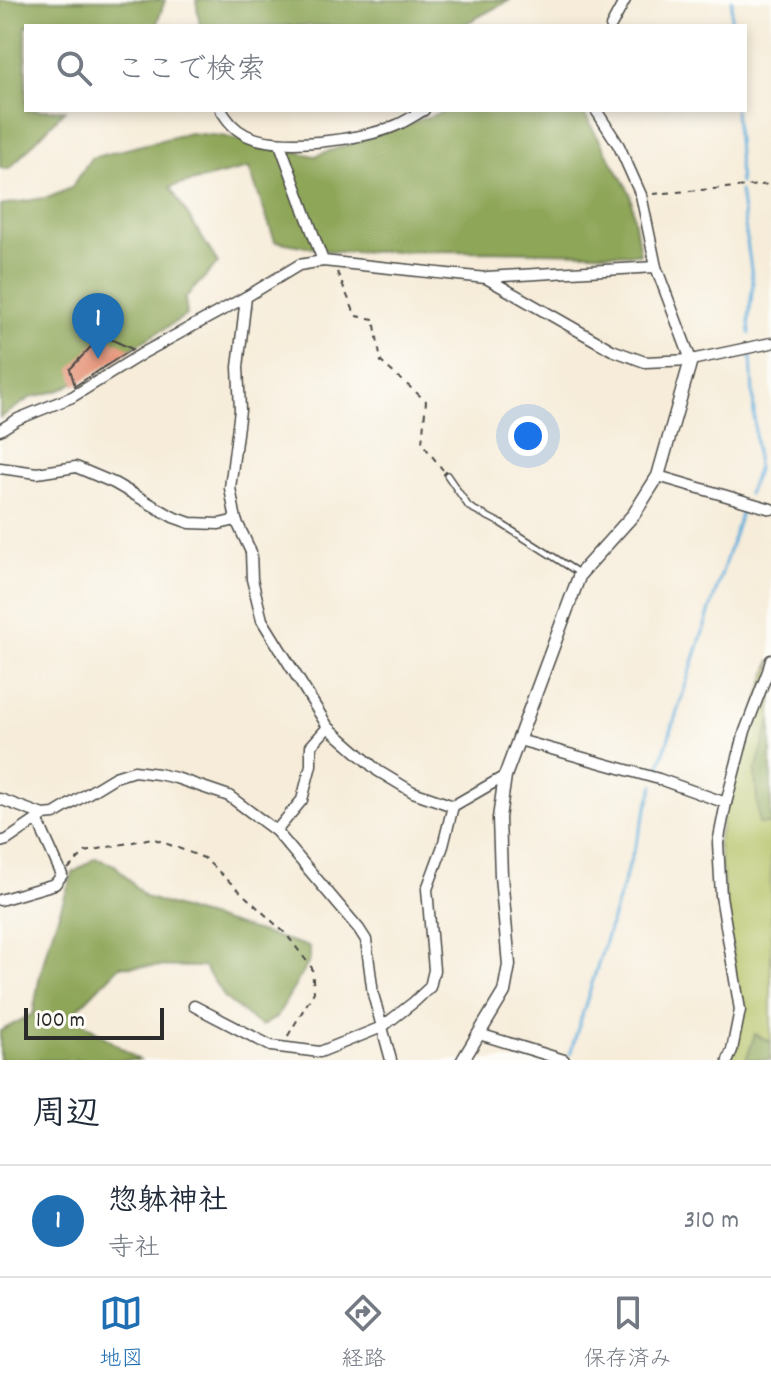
<!DOCTYPE html>
<html lang="ja">
<head>
<meta charset="utf-8">
<style>
	:root { --surface:#fff; --page:#f6f6f7; --text:#1f2937; --muted:#747a83; --line:#e0e1e3; --accent:#1f6fb2 }
	body { margin:0; font-family:Dekko,"Klee One",sans-serif; background:var(--page); color:var(--text) }
	.scale { position:absolute; left:24px; bottom:20px; width:140px; box-sizing:border-box; padding-left:8px; border:4px solid #2b2b2b; border-top:0; font-size:22px; line-height:28px; white-space:nowrap; color:#2b2b2b; -webkit-text-stroke:6px #fdfcf7; paint-order:stroke }
	.you { position:absolute; left:528px; top:436px; width:28px; height:28px; margin:-20px; border:6px solid #fff; border-radius:50%; background:#1a73e8; box-shadow:0 0 0 12px #1a73e833 }
	.badge { display:grid; place-items:center; width:52px; height:52px; border-radius:50%; background:var(--accent); color:#fff; font-size:26px; font-weight:700 }
	.pin { position:absolute; translate:-50% -66px; filter:drop-shadow(0 2px 4px #0008) }
	.pin::after { content:''; position:absolute; top:42px; width:28px; height:24px; background:inherit; clip-path:polygon(0 0,100% 0,50% 100%) }
	.list { margin:0; padding:0; list-style:none }
	h2 { display:flex; justify-content:space-between; align-items:center; height:104px; margin:0; padding:0 32px; font-size:34px }
	h2 small { font-size:26px; font-weight:400; color:var(--muted) }
	.list li { display:grid; grid-template-columns:52px 1fr auto; gap:24px; align-items:center; box-sizing:border-box; height:112px; padding:0 32px; border-top:2px solid var(--line) }
	.list b { display:block; font-size:30px; white-space:nowrap }
	.list p { margin:0; font-size:26px; white-space:nowrap; color:var(--muted) }
	.list em { font-size:26px; font-style:normal; color:var(--muted) }
	.icon { flex:none; width:44px; height:44px; fill:none; stroke:currentColor; stroke-width:2; stroke-linecap:round; stroke-linejoin:round }
	.map { position:relative; flex:none; width:771px; height:1060px; overflow:hidden }
	.search { position:absolute; background:var(--surface); box-shadow:0 4px 12px #0003; left:24px; right:24px; top:24px; height:88px; display:flex; align-items:center; gap:20px; box-sizing:border-box; padding:0 28px; border-radius:0px; color:var(--muted); font-size:30px }
	.sheet { height:216px; background:var(--surface) }
	nav { display:flex; justify-content:space-around; align-items:center; box-sizing:border-box; height:112px; border-top:2px solid var(--line); background:var(--surface); font-size:22px; color:var(--muted) }
	nav a { display:grid; justify-items:center; gap:4px }
	nav .on { color:var(--accent) }
	.map>svg:first-child { display:block }
	.green { fill:#b3c062; stroke:#6f7646; stroke-width:2 }
	.forest { fill:#8ea658; stroke:#5c6842; stroke-width:2 }
	.lines { fill:none; stroke-linecap:round; stroke-linejoin:round }
	.stream { stroke:#63afdc; stroke-width:3 }
	.building { fill:#e6997f }
	.service-casing { stroke:#494845; stroke-width:8 }
	.minor-casing { stroke:#494845; stroke-width:13 }
	.tertiary-casing { stroke:#494845; stroke-width:15 }
	.path { stroke:#494845; stroke-width:2; stroke-dasharray:6 6; stroke-linecap:butt }
	.service { stroke:#fff; stroke-width:5 }
	.minor { stroke:#fff; stroke-width:10 }
	.tertiary { stroke:#fff; stroke-width:12 }
</style>
</head>
<body>
<div class="map">
<svg width="771" height="1060" viewBox="0 0 771 1060">
	<rect width="100%" height="100%" fill="#fdfcf7"/>
	<filter id="ink" filterUnits="userSpaceOnUse"><feTurbulence type="fractalNoise" baseFrequency=".0125" numOctaves="2"/><feDisplacementMap in="SourceGraphic" scale="16" xChannelSelector="R" yChannelSelector="G"/><feConvolveMatrix kernelMatrix="1 2 1 2 8 2 1 2 1" color-interpolation-filters="sRGB"/></filter>
	<filter id="wash" filterUnits="userSpaceOnUse"><feTurbulence type="fractalNoise" baseFrequency=".006" numOctaves="4" result="noise"/><feDisplacementMap in="SourceGraphic" scale="32" xChannelSelector="R" yChannelSelector="G"/><feGaussianBlur stdDeviation="1.8" result="paint"/><feColorMatrix in="noise" values="0 0 0 0 0 0 0 0 0 0 0 0 0 0 0 0 0 1.4 0 .05"/><feComposite in="paint" operator="in"/></filter>
	<g filter="url(#wash)">
		<rect width="100%" height="100%" fill="#f6ecd9"/>
		<polygon class="green" points="771,660 771,1060 728,1060 740,1009 718,843 726,803"/>
		<g class="forest">
			<polygon points="0,0 165,0 156,26 26,26 26,110 65,110 9,169 0,168"/>
			<polygon points="196,0 510,0 461,26 200,26"/>
			<polygon points="448,110 582,110 630,193 640,254 484,251 336,252 275,241 249,168 170,187 218,263 185,298 187,315 63,389 30,398 0,418 0,205 50,197 71,188 91,158 189,133 221,136 315,156"/>
			<polygon points="771,719 771,824 759,824 755,773"/>
			<polygon points="95,858 115,865 145,897 188,911 310,947 310,960 276,1018 261,1026 226,999 204,967 120,966 72,1015 139,1060 0,1060 0,1031 33,1014 39,980 48,945 73,873"/>
			<polygon points="755,1034 771,1042 771,1060 746,1060"/>
		</g>
		<g class="lines">
			<g class="stream">
				<polyline points="731,26 732,0"/>
				<polyline points="735,110 740,183"/>
				<polyline points="740,191 753,284 749,317 750,334"/>
				<polyline points="748,494 757,470 751,356"/>
				<polyline points="658,771 744,504"/>
				<polyline points="570,1054 654,785"/>
			</g>
		</g>
		<g id="blocks">
			<polygon class="building" points="102,335 132,349 75,386 70,369"/>
		</g>
	</g>
	<g filter="url(#ink)">
		<use href="#blocks" fill-opacity="0" stroke="#494845" stroke-width="2"/>
		<g class="lines">
			<g class="service-casing">
				<polyline id="service" points="447,475 469,507 500,523 579,573"/>
			</g>
			<g class="minor-casing">
				<g id="minor">
					<polyline points="611,26 625,0"/>
					<path d="M221,110C228,121 234,129 246,135C279,151 364,140 397,125C406,121 415,115 424,110"/>
					<polyline points="596,110 619,146 641,195 656,267 691,360"/>
					<polyline points="280,144 323,261"/>
					<polyline points="487,277 656,267"/>
					<polyline points="246,297 238,367 240,410 230,488 236,520 251,552 252,579 262,620 328,727 378,771 413,792 453,806 505,776"/>
					<polyline points="0,430 18,419 72,397 145,352 246,297 299,265 323,261 486,278 612,350 645,362 691,360 771,343"/>
					<polyline points="0,468 37,473 76,467 114,483 173,517 190,523 219,524 236,520"/>
					<polyline points="658,476 771,509"/>
					<polyline points="519,740 659,779 726,803"/>
					<polyline points="0,799 43,815 54,814 115,777 134,771 158,774 176,778 229,796 276,831 359,929 366,940 373,994 391,1060"/>
					<polyline points="276,831 302,800 311,765 311,746 328,727"/>
					<polyline points="0,842 7,840 42,816"/>
					<polyline points="0,900 55,884 62,875 37,819"/>
					<polyline points="194,1006 271,1046 320,1052 382,1027 414,1002 430,987 434,970 427,889 443,846 453,806"/>
					<polyline points="479,1034 564,1060"/>
					<polyline points="728,1060 732,1050 740,1010 721,896 718,843 726,803 745,731 768,671 771,660"/>
				</g>
			</g>
			<g class="tertiary-casing">
				<polyline id="tertiary" points="463,1060 504,992 509,965 501,876 499,818 505,776 580,574 634,514 658,476 691,360"/>
			</g>
			<g class="path">
				<polyline points="653,194 771,184"/>
				<polyline points="337,272 356,316 374,319 381,362 426,401 422,443 443,470"/>
				<polyline points="68,869 85,852 152,838 204,858 286,934 312,968 314,992 286,1039"/>
			</g>
			<use href="#service" class="service"/>
			<use href="#minor" class="minor"/>
			<use href="#tertiary" class="tertiary"/>
		</g>
	</g>
</svg>
<div class="scale">100 m</div>
<div class="you"></div>
<div class="pin badge" style="left:98px;top:359px">1</div>
<div class="search"><svg class="icon" aria-label="search" viewBox="0 0 24 24"><circle cx="10" cy="10" r="6"/><path d="M15 15l6 6"/></svg>ここで検索</div>
</div>
<section class="sheet">
<h2>周辺<small></small></h2>
<ul class="list">
<li><span class="badge">1</span><div><b>惣躰神社</b><p>寺社</p></div><em>310 m</em></li>
</ul>
</section>
<nav>
<a class="on"><svg class="icon" aria-label="map" viewBox="0 0 24 24"><path d="M3 6l6-2 6 2 6-2v14l-6 2-6-2-6 2zM9 4v14M15 6v14"/></svg>地図</a>
<a><svg class="icon" aria-label="directions" viewBox="0 0 24 24"><path d="M12 3l9 9-9 9-9-9zM9 14v-3h6M13 9l2 2-2 2"/></svg>経路</a>
<a><svg class="icon" aria-label="saved" viewBox="0 0 24 24"><path d="M7 4h10v16l-5-4-5 4z"/></svg>保存済み</a>
</nav>
</body>
</html>
